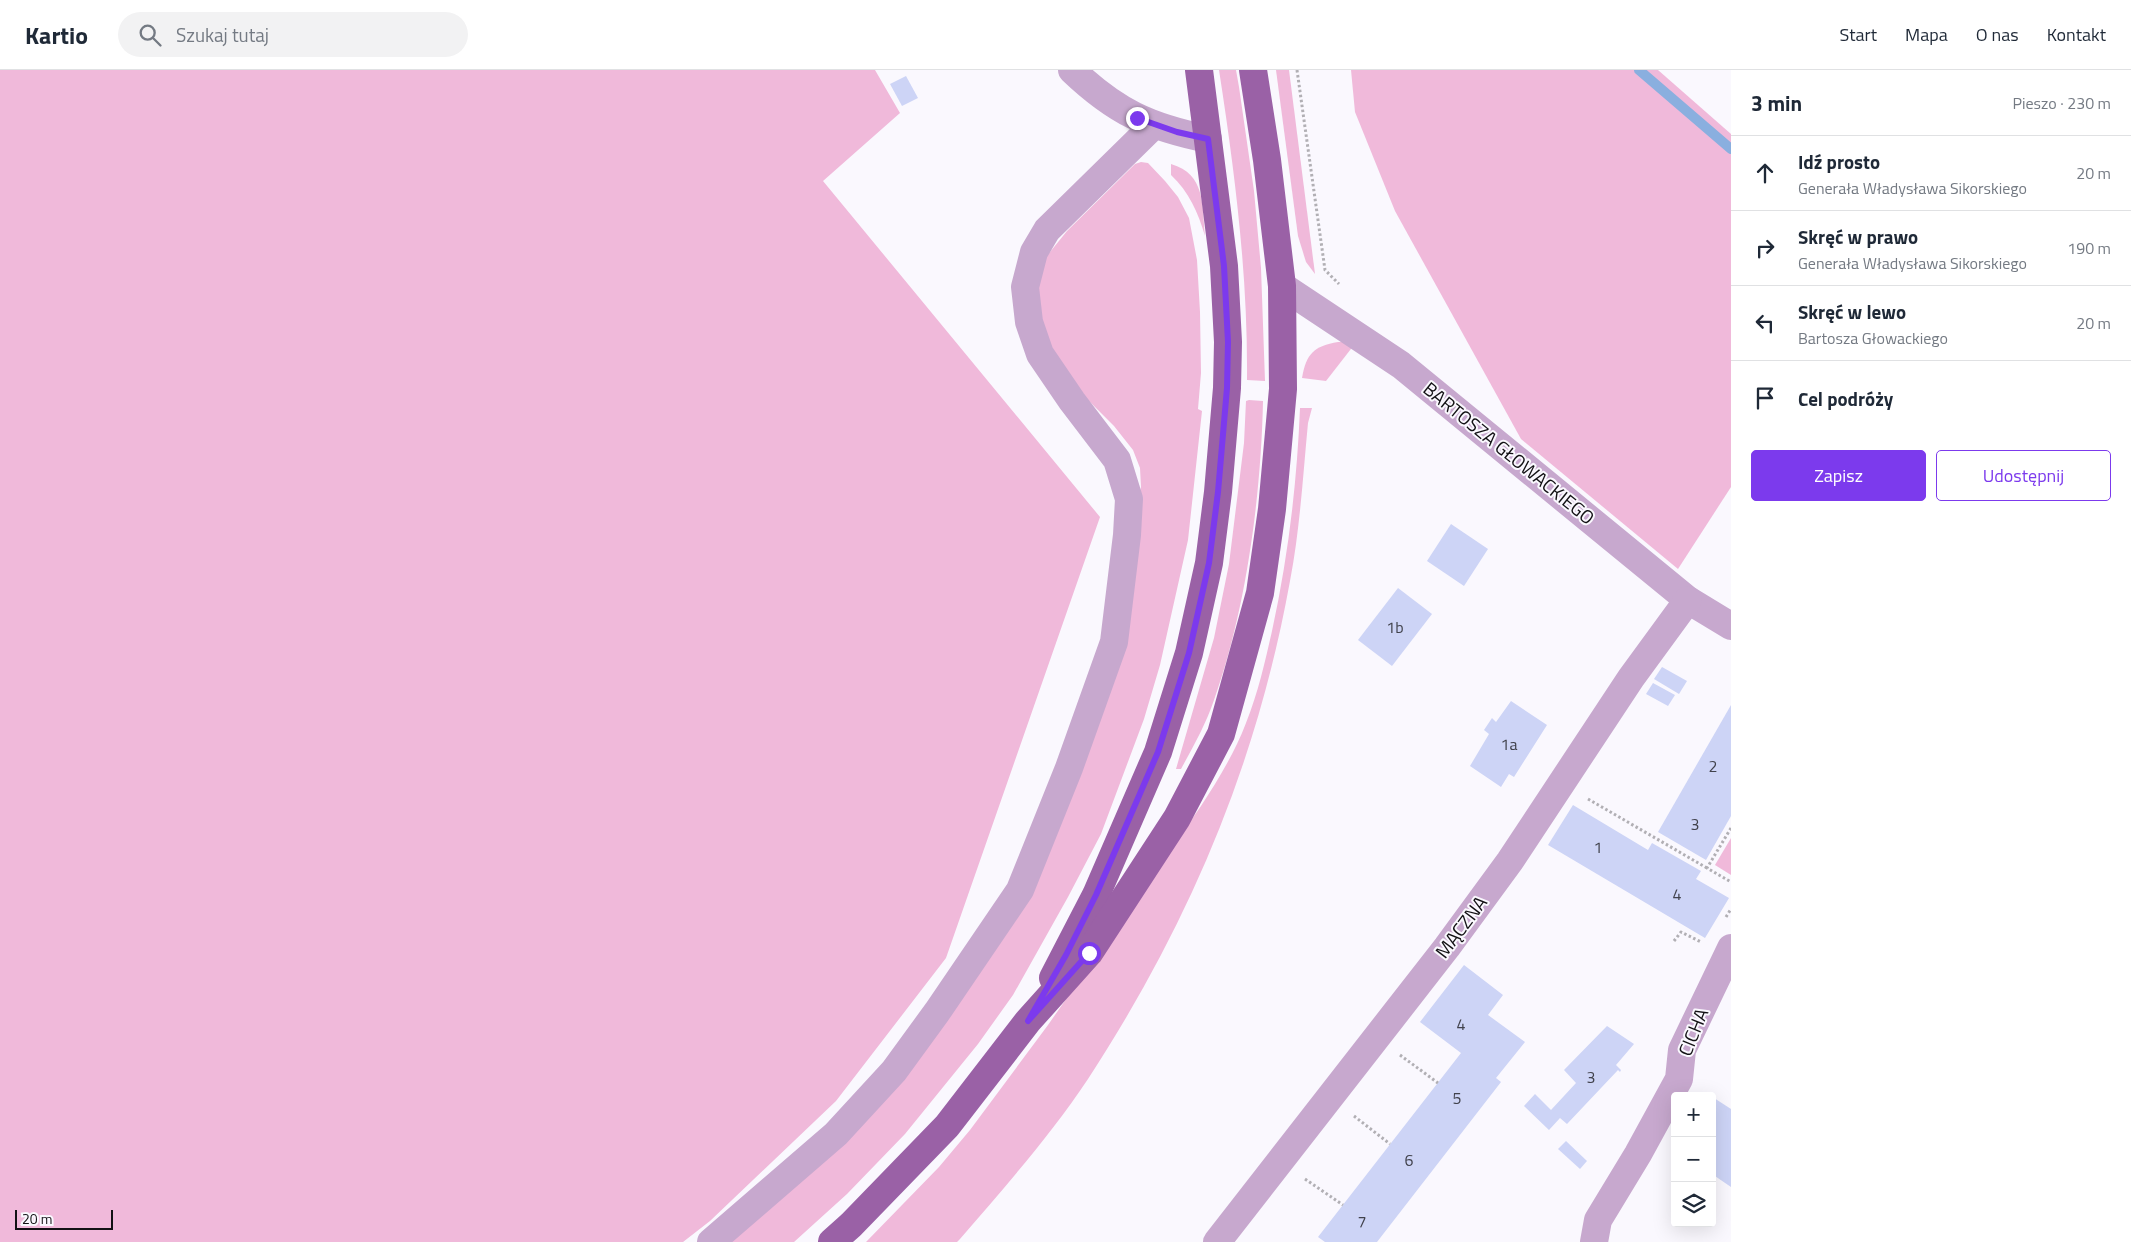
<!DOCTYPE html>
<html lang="pl">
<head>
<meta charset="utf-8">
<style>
	:root { --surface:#fff; --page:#f2f2f3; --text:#1f2937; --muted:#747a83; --line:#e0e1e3; --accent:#7c3aed }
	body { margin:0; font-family:"Titillium Web",sans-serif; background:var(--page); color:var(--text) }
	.controls { position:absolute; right:15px; bottom:15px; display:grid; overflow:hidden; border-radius:5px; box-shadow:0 5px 20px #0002 }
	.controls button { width:45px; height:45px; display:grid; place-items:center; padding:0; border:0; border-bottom:1px solid var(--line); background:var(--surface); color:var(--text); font:25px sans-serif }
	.scale { position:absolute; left:15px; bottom:12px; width:98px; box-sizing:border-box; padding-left:5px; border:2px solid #121114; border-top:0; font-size:14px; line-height:18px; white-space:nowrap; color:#121114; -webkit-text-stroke:4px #faf8fe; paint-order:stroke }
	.stop { position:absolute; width:15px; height:15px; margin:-11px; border:4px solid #7c3aed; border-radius:50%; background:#fff }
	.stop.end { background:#7c3aed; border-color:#fff; box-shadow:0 1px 5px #0008 }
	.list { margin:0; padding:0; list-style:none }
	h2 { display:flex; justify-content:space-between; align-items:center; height:65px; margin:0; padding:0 20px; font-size:21px }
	h2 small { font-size:16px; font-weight:400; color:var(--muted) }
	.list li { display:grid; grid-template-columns:32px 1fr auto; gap:15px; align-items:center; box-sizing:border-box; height:75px; padding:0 20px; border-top:1px solid var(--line) }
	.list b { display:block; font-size:19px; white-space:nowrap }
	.list p { margin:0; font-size:16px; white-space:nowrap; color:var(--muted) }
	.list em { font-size:16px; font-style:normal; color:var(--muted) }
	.actions { display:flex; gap:10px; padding:15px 20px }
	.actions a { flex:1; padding:11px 0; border:1px solid var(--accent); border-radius:5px; text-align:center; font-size:18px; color:var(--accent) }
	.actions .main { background:var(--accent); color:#fff }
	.icon { flex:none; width:28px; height:28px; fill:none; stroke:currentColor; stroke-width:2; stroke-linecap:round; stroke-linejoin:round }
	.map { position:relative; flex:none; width:1731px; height:1172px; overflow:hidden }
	header { display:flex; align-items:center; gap:30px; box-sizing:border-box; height:70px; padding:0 25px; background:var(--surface); border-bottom:1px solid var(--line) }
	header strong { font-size:24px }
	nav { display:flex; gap:28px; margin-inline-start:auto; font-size:18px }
	.search { width:350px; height:45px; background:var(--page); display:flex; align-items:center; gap:12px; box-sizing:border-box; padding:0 18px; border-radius:28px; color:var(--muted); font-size:19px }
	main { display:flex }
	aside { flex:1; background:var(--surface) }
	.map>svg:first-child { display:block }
	.green { fill:#f0b9da }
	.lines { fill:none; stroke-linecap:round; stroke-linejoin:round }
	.stream { stroke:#8aafdf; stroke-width:10 }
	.building { fill:#cdd4f6 }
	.path { stroke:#b1afb4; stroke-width:3; stroke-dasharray:2.5 2.5; stroke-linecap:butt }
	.minor { stroke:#c7a8ce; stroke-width:28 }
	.major { stroke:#9a61a6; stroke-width:28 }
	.route { stroke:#7c3aed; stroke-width:6 }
	.labels { text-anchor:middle; stroke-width:4; stroke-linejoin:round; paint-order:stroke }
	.number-label { font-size:16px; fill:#41424c }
	.street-label { font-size:19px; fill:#121114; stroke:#faf8fe }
</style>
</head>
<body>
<header>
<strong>Kartio</strong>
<div class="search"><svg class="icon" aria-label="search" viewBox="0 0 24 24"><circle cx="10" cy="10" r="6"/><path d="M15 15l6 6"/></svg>Szukaj tutaj</div>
<nav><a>Start</a><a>Mapa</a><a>O nas</a><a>Kontakt</a></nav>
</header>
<main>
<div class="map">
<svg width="1731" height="1172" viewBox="0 0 1731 1172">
	<rect width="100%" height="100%" fill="#faf8fe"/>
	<g class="green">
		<polygon points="0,0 875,0 900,43 823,111 1100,447 946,888 836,1031 710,1151 683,1172 0,1172"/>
		<path d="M1219,0H1236L1239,17L1254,121L1261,198L1265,311L1247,310C1248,206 1235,103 1219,0Z"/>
		<polygon points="1276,0 1289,0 1315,204 1306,192 1298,166"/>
		<polygon points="1351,0 1658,0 1731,64 1731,417 1678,499 1521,369 1395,141 1355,42"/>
		<polygon points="1141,92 1148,93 1165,111 1178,127 1189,148 1197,190 1200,242 1201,303 1198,339 1202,341 1188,470 1160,595 1144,649 1101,764 1068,827 1013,925 978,974 905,1064 847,1124 794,1172 718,1172 925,971 1080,680 1141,417 1140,398 1133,380 1114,356 1070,312 1042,266 1036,211 1046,187 1067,161 1135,94"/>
		<path d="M1171,94C1206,104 1202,136 1205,166C1198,142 1189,122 1171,105Z"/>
		<path d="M1338,272H1347L1354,275L1326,311L1302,308C1306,284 1314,276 1338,272Z"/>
		<path d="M1249,330L1263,331C1261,427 1246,540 1214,630C1206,654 1193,677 1181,699H1176L1214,568L1229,494L1244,373L1246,331Z"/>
		<path d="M1300,338H1312L1308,353C1303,405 1300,459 1290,511C1257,694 1189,854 1088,1009C1050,1066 1004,1118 960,1169L957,1172H866L939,1097L970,1060L1048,955L1201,736C1218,710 1235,682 1246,653C1258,623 1265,592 1272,561C1288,488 1297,413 1300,338Z"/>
		<polygon points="1731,768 1731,805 1715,795"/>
	</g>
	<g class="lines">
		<polyline class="stream" points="1639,0 1731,79"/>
	</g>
	<g class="building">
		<polygon points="906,6 918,28 902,36 890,14"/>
		<polygon points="1451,454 1488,479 1464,516 1427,491"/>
		<polygon points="1398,518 1432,544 1392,596 1358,570"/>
		<polygon points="1662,597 1687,611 1679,624 1654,609"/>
		<polygon points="1653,613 1675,625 1668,636 1646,624"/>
		<polygon points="1511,631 1547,655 1514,707 1509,704 1501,717 1470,696 1489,664 1484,660 1492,648 1496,652"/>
		<polygon points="1731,635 1731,746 1706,790 1658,762"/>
		<polygon points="1573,735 1648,780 1652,773 1701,801 1696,809 1729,828 1705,868 1548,775"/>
		<polygon points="1464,895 1503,925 1488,945 1525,972 1496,1008 1501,1012 1377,1172 1325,1172 1318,1167 1461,983 1420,952"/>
		<polygon points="1607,956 1634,974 1616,995 1621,1000 1620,1002 1618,1000 1567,1054 1560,1048 1549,1060 1524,1036 1535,1024 1551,1040 1576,1013 1564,1000"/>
		<polygon points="1714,1028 1731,1039 1731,1117 1712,1104 1712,1031"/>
		<polygon points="1566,1071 1587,1091 1580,1099 1558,1079"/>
	</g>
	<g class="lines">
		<g class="path">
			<polyline points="1297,0 1325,200 1339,214"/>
			<polyline points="1588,729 1707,798"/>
			<polyline points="1731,758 1707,798 1731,812"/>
			<polyline points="1726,847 1731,839"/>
			<polyline points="1674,871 1681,862 1701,872"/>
			<polyline points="1400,985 1438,1013"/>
			<polyline points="1354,1046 1390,1074"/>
			<polyline points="1305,1109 1343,1135"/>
		</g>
		<g class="minor">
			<path d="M1072,0C1116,42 1149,57 1208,69"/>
			<polyline points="1282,216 1401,295 1688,530 1731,556"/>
			<polyline points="711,1172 836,1064 894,1001 937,942 1020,820 1069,698 1114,572 1127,465 1129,429 1117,390 1072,331 1040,284 1029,252 1025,217 1034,182 1047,160 1154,55"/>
			<polyline points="1217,1172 1447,877 1510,791 1631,608 1688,530"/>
			<polyline points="1594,1172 1598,1150 1638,1084 1679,1009 1682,980 1731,878"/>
		</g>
		<g class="major">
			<polyline points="1053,908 1096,825 1158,682 1189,583 1209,493 1218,422 1227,318 1228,272 1224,196 1199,0"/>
			<polyline points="832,1172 851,1155 947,1056 1028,951 1089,883 1177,748 1221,664 1260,523 1272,439 1283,319 1282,216 1267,90 1253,0"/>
		</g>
	</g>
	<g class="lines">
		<polyline class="route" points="1089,883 1028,951 1066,885 1096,825 1158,682 1189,583 1209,493 1218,422 1227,318 1228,272 1224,196 1208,69 1177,62 1137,48"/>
	</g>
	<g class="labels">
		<g class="number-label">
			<text x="1395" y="563">1b</text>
			<text x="1509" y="680">1a</text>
			<text x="1713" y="702">2</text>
			<text x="1695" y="760">3</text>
			<text x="1598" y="783">1</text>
			<text x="1677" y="830">4</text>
			<text x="1461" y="960">4</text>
			<text x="1591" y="1013">3</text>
			<text x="1457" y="1034">5</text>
			<text x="1409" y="1096">6</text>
			<text x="1362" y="1157">7</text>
		</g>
		<g class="street-label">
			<text transform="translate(1509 383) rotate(39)" y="7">BARTOSZA GŁOWACKIEGO</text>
			<text transform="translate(1461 857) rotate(-53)" y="7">MĄCZNA</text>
			<text transform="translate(1693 962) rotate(-68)" y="7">CICHA</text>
		</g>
	</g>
</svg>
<div class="controls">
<button>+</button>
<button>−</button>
<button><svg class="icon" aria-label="layers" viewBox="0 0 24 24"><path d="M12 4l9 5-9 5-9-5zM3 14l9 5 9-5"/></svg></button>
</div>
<div class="scale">20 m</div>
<div class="stop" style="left:1089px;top:883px"></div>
<div class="stop end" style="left:1137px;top:48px"></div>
</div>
<aside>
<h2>3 min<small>Pieszo · 230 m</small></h2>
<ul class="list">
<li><svg class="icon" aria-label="ahead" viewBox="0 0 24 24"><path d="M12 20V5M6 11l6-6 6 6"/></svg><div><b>Idź prosto</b><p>Generała Władysława Sikorskiego</p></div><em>20 m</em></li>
<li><svg class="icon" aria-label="right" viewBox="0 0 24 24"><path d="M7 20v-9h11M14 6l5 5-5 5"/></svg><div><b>Skręć w prawo</b><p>Generała Władysława Sikorskiego</p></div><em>190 m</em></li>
<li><svg class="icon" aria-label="left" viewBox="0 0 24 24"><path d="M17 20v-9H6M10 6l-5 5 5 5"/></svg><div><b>Skręć w lewo</b><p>Bartosza Głowackiego</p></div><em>20 m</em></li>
<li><svg class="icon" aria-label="arrive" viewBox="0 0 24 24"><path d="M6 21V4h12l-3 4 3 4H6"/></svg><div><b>Cel podróży</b></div></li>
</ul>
<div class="actions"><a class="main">Zapisz</a><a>Udostępnij</a></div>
</aside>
</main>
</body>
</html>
